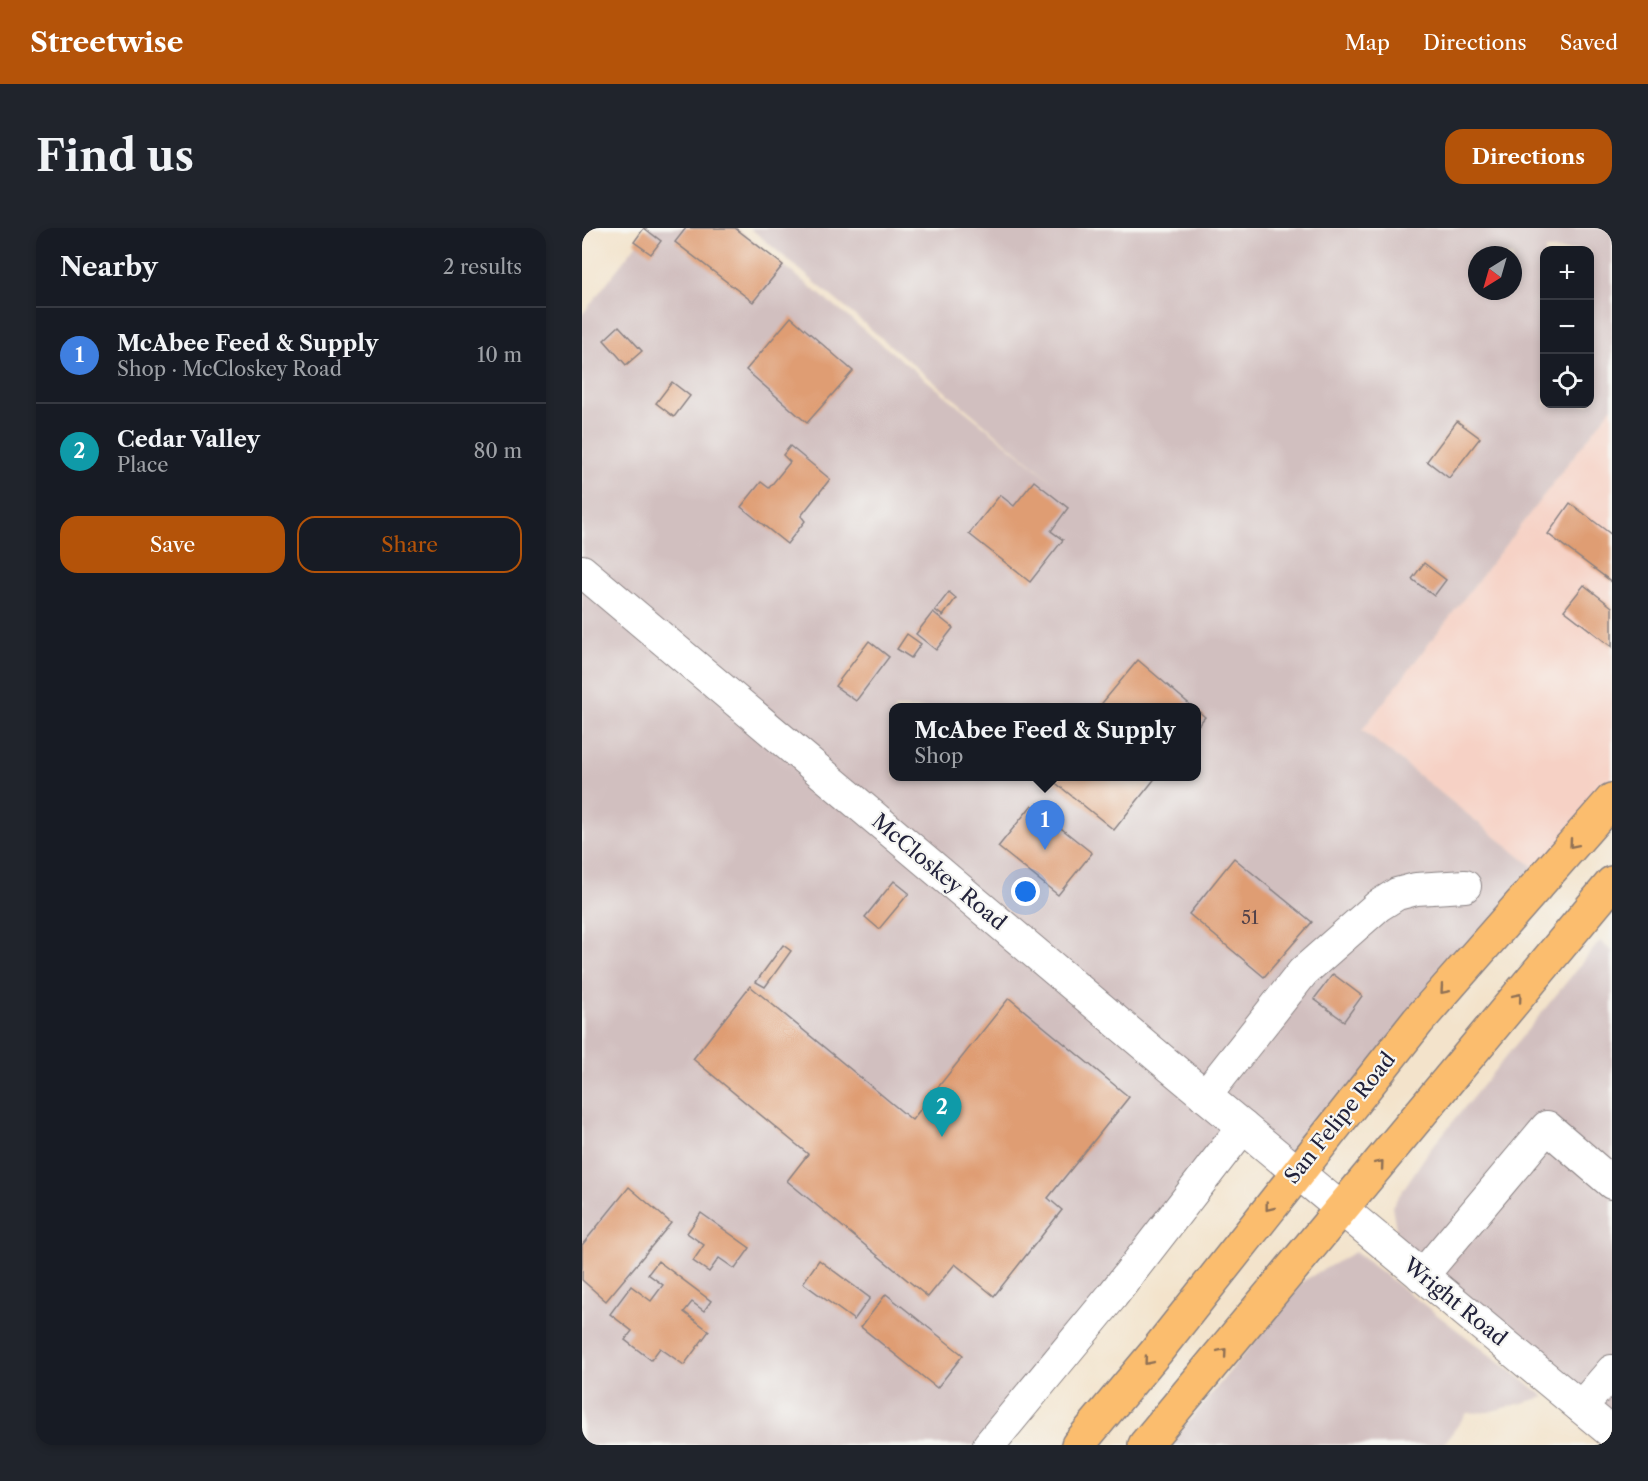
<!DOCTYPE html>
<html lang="en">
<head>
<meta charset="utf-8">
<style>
	:root { --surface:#171b24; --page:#20242c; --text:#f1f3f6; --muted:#9ea1a6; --line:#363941; --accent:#b45309 }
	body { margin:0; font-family:"Libre Caslon Text",serif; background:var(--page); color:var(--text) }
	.controls { position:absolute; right:18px; top:18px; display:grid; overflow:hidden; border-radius:12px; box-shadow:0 3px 9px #0003 }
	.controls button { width:54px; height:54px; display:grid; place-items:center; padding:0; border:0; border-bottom:2px solid var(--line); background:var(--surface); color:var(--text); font:30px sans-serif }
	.compass { position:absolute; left:886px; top:18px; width:54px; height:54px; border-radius:50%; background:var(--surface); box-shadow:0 3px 9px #0003; rotate:217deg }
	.you { position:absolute; left:444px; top:664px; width:21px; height:21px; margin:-15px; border:4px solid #fff; border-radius:50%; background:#1a73e8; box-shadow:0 0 0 9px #1a73e833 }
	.badge { display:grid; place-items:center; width:39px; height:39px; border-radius:50%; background:var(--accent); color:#fff; font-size:20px; font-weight:700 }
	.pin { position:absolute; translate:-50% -50px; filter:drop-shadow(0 2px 3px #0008) }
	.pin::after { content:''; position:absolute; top:32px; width:21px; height:18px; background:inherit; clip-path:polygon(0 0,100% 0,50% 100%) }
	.popup { position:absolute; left:307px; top:475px; width:312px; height:78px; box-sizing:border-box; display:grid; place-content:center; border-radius:12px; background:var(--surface); filter:drop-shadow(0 2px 4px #0005); font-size:20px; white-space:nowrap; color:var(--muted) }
	.popup b { font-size:22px; color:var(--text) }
	.popup::after { content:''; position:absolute; left:50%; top:100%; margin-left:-12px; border:12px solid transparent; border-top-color:var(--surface) }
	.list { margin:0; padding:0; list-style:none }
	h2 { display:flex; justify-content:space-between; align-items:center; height:78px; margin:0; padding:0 24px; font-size:26px }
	h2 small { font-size:20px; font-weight:400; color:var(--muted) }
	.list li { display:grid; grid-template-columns:39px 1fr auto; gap:18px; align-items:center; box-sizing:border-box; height:96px; padding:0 24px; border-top:2px solid var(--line) }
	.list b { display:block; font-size:22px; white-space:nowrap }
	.list p { margin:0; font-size:20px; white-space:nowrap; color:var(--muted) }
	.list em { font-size:20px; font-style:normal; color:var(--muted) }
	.actions { display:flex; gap:12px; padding:18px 24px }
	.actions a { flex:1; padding:14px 0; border:2px solid var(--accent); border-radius:18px; text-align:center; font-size:21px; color:var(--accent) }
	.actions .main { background:var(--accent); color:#fff }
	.icon { flex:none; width:33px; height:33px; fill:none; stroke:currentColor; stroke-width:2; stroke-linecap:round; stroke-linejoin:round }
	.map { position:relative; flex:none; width:1030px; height:1217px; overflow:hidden; border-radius:18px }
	header { display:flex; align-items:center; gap:36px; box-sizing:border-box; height:84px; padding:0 30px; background:var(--accent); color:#fff }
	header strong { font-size:28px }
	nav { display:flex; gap:33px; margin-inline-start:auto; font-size:21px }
	.intro { display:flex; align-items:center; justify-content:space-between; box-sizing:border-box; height:144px; padding:0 36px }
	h1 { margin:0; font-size:42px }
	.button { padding:15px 27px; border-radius:18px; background:var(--accent); color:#fff; font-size:21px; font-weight:700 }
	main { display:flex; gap:36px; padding:0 36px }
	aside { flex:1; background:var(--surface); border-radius:18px; box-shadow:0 3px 9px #0003 }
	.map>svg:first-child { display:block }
	.built { fill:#f6d1c5 }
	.industrial { fill:#d1bfbf; fill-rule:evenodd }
	.building { fill:#df9d73 }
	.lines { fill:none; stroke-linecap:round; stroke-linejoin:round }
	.minor-casing { stroke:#8a8283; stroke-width:34 }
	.major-casing { stroke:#8a8283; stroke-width:36 }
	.minor { stroke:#fff; stroke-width:32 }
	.major { stroke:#fbbd6e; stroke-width:33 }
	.oneway { stroke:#8e7054 }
	.labels { text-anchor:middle; stroke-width:4.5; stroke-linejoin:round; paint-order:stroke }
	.number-label { font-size:18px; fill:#514149 }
	.street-label { font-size:21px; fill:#22223b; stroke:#f6f6f2 }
</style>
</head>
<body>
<header>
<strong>Streetwise</strong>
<nav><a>Map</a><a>Directions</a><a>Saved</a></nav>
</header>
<div class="intro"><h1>Find us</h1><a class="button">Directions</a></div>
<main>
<aside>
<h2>Nearby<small>2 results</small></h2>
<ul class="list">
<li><span class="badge" style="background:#3f7fe0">1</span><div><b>McAbee Feed &amp; Supply</b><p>Shop · McCloskey Road</p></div><em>10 m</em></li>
<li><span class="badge" style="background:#0f9aa8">2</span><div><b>Cedar Valley</b><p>Place</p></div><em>80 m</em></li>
</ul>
<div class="actions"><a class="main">Save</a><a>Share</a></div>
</aside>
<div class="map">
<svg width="1030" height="1217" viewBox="0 0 1030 1217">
	<rect width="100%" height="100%" fill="#f6f6f2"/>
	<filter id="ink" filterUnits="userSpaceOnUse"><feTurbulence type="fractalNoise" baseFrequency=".0167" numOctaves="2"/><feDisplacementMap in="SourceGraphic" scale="12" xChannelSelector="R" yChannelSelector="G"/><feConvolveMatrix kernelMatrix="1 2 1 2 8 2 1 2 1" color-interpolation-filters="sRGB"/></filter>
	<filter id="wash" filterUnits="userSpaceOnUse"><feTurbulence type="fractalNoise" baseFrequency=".008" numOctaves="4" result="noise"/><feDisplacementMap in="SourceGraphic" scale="24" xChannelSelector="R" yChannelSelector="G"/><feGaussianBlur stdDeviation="1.35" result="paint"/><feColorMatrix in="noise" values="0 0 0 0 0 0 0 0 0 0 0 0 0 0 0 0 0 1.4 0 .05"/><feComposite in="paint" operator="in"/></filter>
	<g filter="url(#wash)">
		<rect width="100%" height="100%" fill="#f3e3cb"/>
		<polygon class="built" points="1030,179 1030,558 959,645 780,502"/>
		<g class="industrial">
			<path d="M67,0H155L474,256L168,0H1030V179L780,502L959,645L715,943L662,899L407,1217H0V87ZM963,22H1008V176H963ZM895,27H931V63H895ZM312,480H614V548H312Z"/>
			<polygon points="1018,713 1030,723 1030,1193 816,1012 810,978 847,923"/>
			<polygon points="773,1024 963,1169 906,1184 885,1185 861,1217 588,1217 721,1053"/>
		</g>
		<g id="blocks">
			<g class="building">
				<polygon points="62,0 79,13 69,26 52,14"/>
				<polygon points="104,0 153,0 201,37 171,74 93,14"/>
				<polygon points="209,89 271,143 225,195 164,142"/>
				<polygon points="37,98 60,123 44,137 22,112"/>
				<polygon points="90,154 108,168 92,189 74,175"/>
				<polygon points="875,193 898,210 867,250 845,233"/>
				<polygon points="208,218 248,251 219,288 223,293 205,316 159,279 179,254 187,260 208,234 201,227"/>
				<polygon points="452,253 486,280 469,303 481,312 448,354 387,306 418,267 432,278"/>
				<polygon points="988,275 1030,307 1030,354 966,306"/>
				<polygon points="842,335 864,352 852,368 830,351"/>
				<polygon points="1002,357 1030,379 1030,419 982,382"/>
				<polygon points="367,364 374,370 361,388 353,382"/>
				<polygon points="351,384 371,400 354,422 334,406"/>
				<polygon points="325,406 339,416 329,430 315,421"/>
				<polygon points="287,413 307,429 274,473 253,458"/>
				<polygon points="556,432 612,480 516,480"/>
				<polygon points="614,481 623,489 614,500"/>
				<polygon points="465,548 575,548 532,602"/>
				<polygon points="450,577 510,625 476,667 416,619"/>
				<polygon points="652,630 730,694 682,749 607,686"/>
				<polygon points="312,653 327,665 297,701 283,689"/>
				<polygon points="201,717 209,723 183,759 174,754"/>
				<polygon points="751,746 780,768 762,793 732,771"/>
				<polygon points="168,758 330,892 427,770 547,869 466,970 480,982 412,1068 373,1036 346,1069 205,953 226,926 111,831"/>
				<polygon points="47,959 89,995 24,1073 0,1052 0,1017"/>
				<polygon points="119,985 168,1020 153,1041 137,1030 127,1044 111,1033 122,1017 105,1005"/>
				<polygon points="237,1032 288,1070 272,1092 221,1055"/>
				<polygon points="76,1033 129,1073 122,1083 110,1074 102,1084 127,1103 102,1137 78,1120 69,1132 43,1112 50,1103 28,1086 49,1058 69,1073 81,1057 66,1046"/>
				<polygon points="304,1066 381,1127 355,1160 279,1099"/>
			</g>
		</g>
	</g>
	<g filter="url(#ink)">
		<use href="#blocks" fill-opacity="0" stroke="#8a8283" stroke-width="1.5"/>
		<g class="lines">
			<g class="minor-casing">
				<g id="minor">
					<polyline points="0,343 579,831 1030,1205"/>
					<polyline points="623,868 721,744 796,678 815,666 834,661 883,658"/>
					<polyline points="840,1048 965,899 1030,955"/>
					<polyline points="999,1179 1030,1143"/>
					<polyline points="407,1217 530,1068 661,899"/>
				</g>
			</g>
			<g class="major-casing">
				<g id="major">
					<polyline points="496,1217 574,1124 836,793 1030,572"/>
					<polyline points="563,1217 1030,655"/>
				</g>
			</g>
			<use href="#minor" class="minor"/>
			<use href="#major" class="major"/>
		</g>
		<defs><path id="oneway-chevron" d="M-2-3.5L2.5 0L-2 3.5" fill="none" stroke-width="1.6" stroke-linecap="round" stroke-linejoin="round" transform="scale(1.5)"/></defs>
		<g class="oneway">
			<use href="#oneway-chevron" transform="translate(991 616) rotate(131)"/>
			<use href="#oneway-chevron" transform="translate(862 762) rotate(131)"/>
			<use href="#oneway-chevron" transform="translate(936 769) rotate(-50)"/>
			<use href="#oneway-chevron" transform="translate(798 936) rotate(-50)"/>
			<use href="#oneway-chevron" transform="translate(687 979) rotate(128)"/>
			<use href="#oneway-chevron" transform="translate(641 1124) rotate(-50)"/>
			<use href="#oneway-chevron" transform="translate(566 1133) rotate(130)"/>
		</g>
	</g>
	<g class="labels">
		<g class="number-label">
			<text x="668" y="696">51</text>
		</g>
		<g class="street-label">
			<text transform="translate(357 644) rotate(40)" y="7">McCloskey Road</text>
			<text transform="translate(758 890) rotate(-51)" y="7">San Felipe Road</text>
			<text transform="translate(873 1074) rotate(39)" y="7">Wright Road</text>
		</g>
	</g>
</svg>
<div class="controls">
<button>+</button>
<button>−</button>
<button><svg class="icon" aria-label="locate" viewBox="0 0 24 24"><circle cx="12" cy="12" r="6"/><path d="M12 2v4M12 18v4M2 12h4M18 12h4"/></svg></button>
</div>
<svg class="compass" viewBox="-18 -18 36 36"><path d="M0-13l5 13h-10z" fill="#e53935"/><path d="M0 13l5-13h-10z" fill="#9ea1a6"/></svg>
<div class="you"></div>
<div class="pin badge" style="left:463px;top:622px;background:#3f7fe0">1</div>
<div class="popup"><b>McAbee Feed &amp; Supply</b>Shop</div>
<div class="pin badge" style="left:360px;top:909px;background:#0f9aa8">2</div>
</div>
</main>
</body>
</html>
